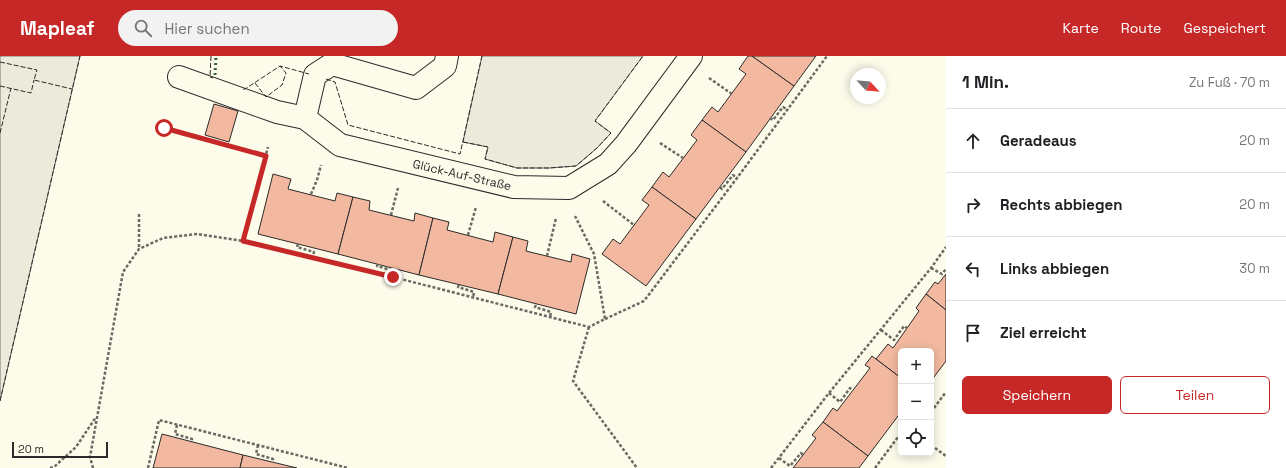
<!DOCTYPE html>
<html lang="de">
<head>
<meta charset="utf-8">
<style>
	:root { --surface:#fff; --page:#f2f2f2; --text:#202124; --muted:#757577; --line:#e0e0e0; --accent:#c62828 }
	body { margin:0; font-family:"Space Grotesk",sans-serif; background:var(--page); color:var(--text) }
	.controls { position:absolute; right:12px; bottom:12px; display:grid; overflow:hidden; border-radius:6px; box-shadow:0 2px 10px #0003 }
	.controls button { width:36px; height:36px; display:grid; place-items:center; padding:0; border:0; border-bottom:1px solid var(--line); background:var(--surface); color:var(--text); font:20px sans-serif }
	.compass { position:absolute; left:850px; top:12px; width:36px; height:36px; border-radius:50%; background:var(--surface); box-shadow:0 2px 10px #0003; rotate:116deg }
	.scale { position:absolute; left:12px; bottom:10px; width:96px; box-sizing:border-box; padding-left:4px; border:2px solid #2b2b2b; border-top:0; font-size:11px; line-height:14px; white-space:nowrap; color:#2b2b2b; -webkit-text-stroke:3px #fdfbea; paint-order:stroke }
	.stop { position:absolute; width:12px; height:12px; margin:-9px; border:3px solid #c62828; border-radius:50%; background:#fff }
	.stop.end { background:#c62828; border-color:#fff; box-shadow:0 1px 4px #0008 }
	.list { margin:0; padding:0; list-style:none }
	h2 { display:flex; justify-content:space-between; align-items:center; height:52px; margin:0; padding:0 16px; font-size:17px }
	h2 small { font-size:13px; font-weight:400; color:var(--muted) }
	.list li { display:grid; grid-template-columns:26px 1fr auto; gap:12px; align-items:center; box-sizing:border-box; height:64px; padding:0 16px; border-top:1px solid var(--line) }
	.list b { display:block; font-size:15px; white-space:nowrap }
	.list em { font-size:13px; font-style:normal; color:var(--muted) }
	.actions { display:flex; gap:8px; padding:12px 16px }
	.actions a { flex:1; padding:9px 0; border:1px solid var(--accent); border-radius:6px; text-align:center; font-size:14px; color:var(--accent) }
	.actions .main { background:var(--accent); color:#fff }
	.icon { flex:none; width:22px; height:22px; fill:none; stroke:currentColor; stroke-width:2; stroke-linecap:round; stroke-linejoin:round }
	.map { position:relative; flex:none; width:946px; height:412px; overflow:hidden }
	header { display:flex; align-items:center; gap:24px; box-sizing:border-box; height:56px; padding:0 20px; background:var(--accent); color:#fff }
	header strong { font-size:19px }
	nav { display:flex; gap:22px; margin-inline-start:auto; font-size:14px }
	.search { width:280px; height:36px; background:var(--page); display:flex; align-items:center; gap:10px; box-sizing:border-box; padding:0 14px; border-radius:22px; color:var(--muted); font-size:15px }
	main { display:flex }
	aside { flex:1; background:var(--surface) }
	.map>svg:first-child { display:block }
	.green { fill:#ecebdb; stroke:#74746e }
	.building { fill:#f2b8a0; stroke:#2b2b2b }
	.lines { fill:none; stroke-linecap:round; stroke-linejoin:round }
	.minor-casing { stroke:#2b2b2b; stroke-width:24 }
	.path { stroke:#6a6964; stroke-width:2.5; stroke-dasharray:3 2; stroke-linecap:butt }
	.minor { stroke:#fdfbea; stroke-width:22 }
	.hedge { stroke:#34623c; stroke-width:3; stroke-dasharray:2 3; stroke-linecap:butt }
	.fence { stroke:#2b2b2b; stroke-width:1; stroke-dasharray:5 2; stroke-linecap:butt }
	.route { stroke:#c62828; stroke-width:5 }
	.labels { text-anchor:middle; stroke-width:3; stroke-linejoin:round; paint-order:stroke }
	.street-label { font-size:12px; fill:#2b2b2b; stroke:#fdfbea }
</style>
</head>
<body>
<header>
<strong>Mapleaf</strong>
<div class="search"><svg class="icon" aria-label="search" viewBox="0 0 24 24"><circle cx="10" cy="10" r="6"/><path d="M15 15l6 6"/></svg>Hier suchen</div>
<nav><a>Karte</a><a>Route</a><a>Gespeichert</a></nav>
</header>
<main>
<div class="map">
<svg width="946" height="412" viewBox="0 0 946 412">
	<rect width="100%" height="100%" fill="#fdfbea"/>
	<g class="green">
		<polygon points="0,0 80,0 0,345"/>
		<polygon points="482,0 643,0 595,65 611,77 597,92 576,110 549,112 517,112 485,103 488,91 463,86"/>
	</g>
	<g class="building">
		<polygon points="748,0 752,0 794,30 746,96 702,64 712,51 718,56 746,18 739,13"/>
		<polygon points="752,0 816,0 794,30"/>
		<polygon points="214,48 238,55 229,86 205,79"/>
		<polygon points="702,64 746,96 696,163 652,131 663,116 669,121 697,84 691,79"/>
		<polygon points="273,118 291,123 288,133 335,145 337,137 353,141 338,198 258,178"/>
		<polygon points="652,131 696,163 646,230 602,198 613,183 620,188 649,149 642,144"/>
		<polygon points="353,141 370,145 369,154 414,165 415,157 433,162 419,219 338,198"/>
		<polygon points="433,162 449,166 447,174 493,186 495,176 513,181 498,238 419,219"/>
		<polygon points="513,181 528,185 526,195 571,206 572,198 590,203 576,258 498,238"/>
		<polygon points="946,218 946,254 926,238 935,226 938,228"/>
		<polygon points="926,238 946,254 946,305 931,325 931,295 901,295 901,322 876,303 888,288 893,292 919,255 916,252"/>
		<polygon points="872,300 901,322 901,356 868,400 823,366 833,352 837,355 870,312 865,309"/>
		<polygon points="823,366 868,400 859,412 793,412 816,382 812,379"/>
		<polygon points="162,378 243,399 240,412 153,412"/>
		<polygon points="243,399 272,406 297,412 240,412"/>
	</g>
	<g class="lines">
		<g class="minor-casing">
			<g id="minor">
				<polyline points="179,21 277,56 305,62 340,89 514,131 569,132 608,108 626,88 691,0"/>
				<polyline points="305,62 315,19 332,8 416,32 445,10 447,0"/>
			</g>
		</g>
		<g class="path">
			<polyline points="709,22 732,38"/>
			<polyline points="770,62 773,64 783,51 788,54"/>
			<polyline points="164,71 266,100"/>
			<polyline points="660,87 683,102"/>
			<polyline points="720,131 722,133 733,119 737,122"/>
			<polyline points="311,138 317,124 321,109"/>
			<polyline points="603,145 634,169"/>
			<polyline points="139,158 139,193"/>
			<polyline points="391,159 398,132"/>
			<polyline points="468,179 476,151"/>
			<polyline points="243,185 393,221 589,271 605,263 594,198 575,160"/>
			<polyline points="298,188 297,191 314,196 312,202"/>
			<polyline points="547,200 556,162"/>
			<polyline points="378,208 377,210 394,215 393,221"/>
			<polyline points="931,212 942,218 946,213"/>
			<polyline points="459,229 458,231 474,236 473,242"/>
			<polyline points="536,249 535,251 551,256 550,261"/>
			<polyline points="605,263 644,245 737,122 827,0"/>
			<polyline points="589,271 573,325 637,412"/>
			<polyline points="881,274 894,284 904,270 907,272"/>
			<polyline points="829,337 840,346 850,332 853,334"/>
			<polyline points="931,356 946,336"/>
			<polyline points="177,369 175,378 192,383 191,386"/>
			<polyline points="258,389 256,398 273,403 272,406"/>
			<polyline points="931,389 946,400"/>
			<polyline points="779,402 790,410 801,397 803,399"/>
			<polyline points="50,412 54,411 76,391 96,361"/>
			<polyline points="93,412 90,401 123,216 139,193 163,182 197,178 243,185 268,91"/>
			<polyline points="148,412 159,364 348,412"/>
			<polyline points="771,412 829,337 931,212 946,191"/>
			<polyline points="875,412 901,377"/>
		</g>
		<use href="#minor" class="minor"/>
		<polyline class="hedge" points="215,19 216,0"/>
		<g class="fence">
			<polyline points="211,0 210,21 213,22"/>
			<polyline points="0,6 37,14 34,24 72,33"/>
			<polyline points="326,23 335,26 348,69 460,98 482,0"/>
			<polyline points="255,27 266,41 282,29 286,17 280,10"/>
			<polyline points="0,30 31,37 34,24"/>
			<polyline points="243,33 245,33 280,10 309,18"/>
			<polyline points="0,77 11,32"/>
			<polyline points="463,86 488,91 485,103 517,112 549,112 576,110 597,92 611,77 595,65 643,0"/>
			<polyline points="0,345 80,0"/>
		</g>
	</g>
	<g class="lines">
		<polyline class="route" points="164,72 266,100 243,185 393,221"/>
	</g>
	<g class="labels">
		<g class="street-label">
			<text transform="translate(462 119) rotate(13)" y="4">Glück-Auf-Straße</text>
		</g>
	</g>
</svg>
<div class="controls">
<button>+</button>
<button>−</button>
<button><svg class="icon" aria-label="locate" viewBox="0 0 24 24"><circle cx="12" cy="12" r="6"/><path d="M12 2v4M12 18v4M2 12h4M18 12h4"/></svg></button>
</div>
<svg class="compass" viewBox="-18 -18 36 36"><path d="M0-13l5 13h-10z" fill="#e53935"/><path d="M0 13l5-13h-10z" fill="#757577"/></svg>
<div class="scale">20 m</div>
<div class="stop" style="left:164px;top:72px"></div>
<div class="stop end" style="left:393px;top:221px"></div>
</div>
<aside>
<h2>1 Min.<small>Zu Fuß · 70 m</small></h2>
<ul class="list">
<li><svg class="icon" aria-label="ahead" viewBox="0 0 24 24"><path d="M12 20V5M6 11l6-6 6 6"/></svg><div><b>Geradeaus</b></div><em>20 m</em></li>
<li><svg class="icon" aria-label="right" viewBox="0 0 24 24"><path d="M7 20v-9h11M14 6l5 5-5 5"/></svg><div><b>Rechts abbiegen</b></div><em>20 m</em></li>
<li><svg class="icon" aria-label="left" viewBox="0 0 24 24"><path d="M17 20v-9H6M10 6l-5 5 5 5"/></svg><div><b>Links abbiegen</b></div><em>30 m</em></li>
<li><svg class="icon" aria-label="arrive" viewBox="0 0 24 24"><path d="M6 21V4h12l-3 4 3 4H6"/></svg><div><b>Ziel erreicht</b></div></li>
</ul>
<div class="actions"><a class="main">Speichern</a><a>Teilen</a></div>
</aside>
</main>
</body>
</html>
